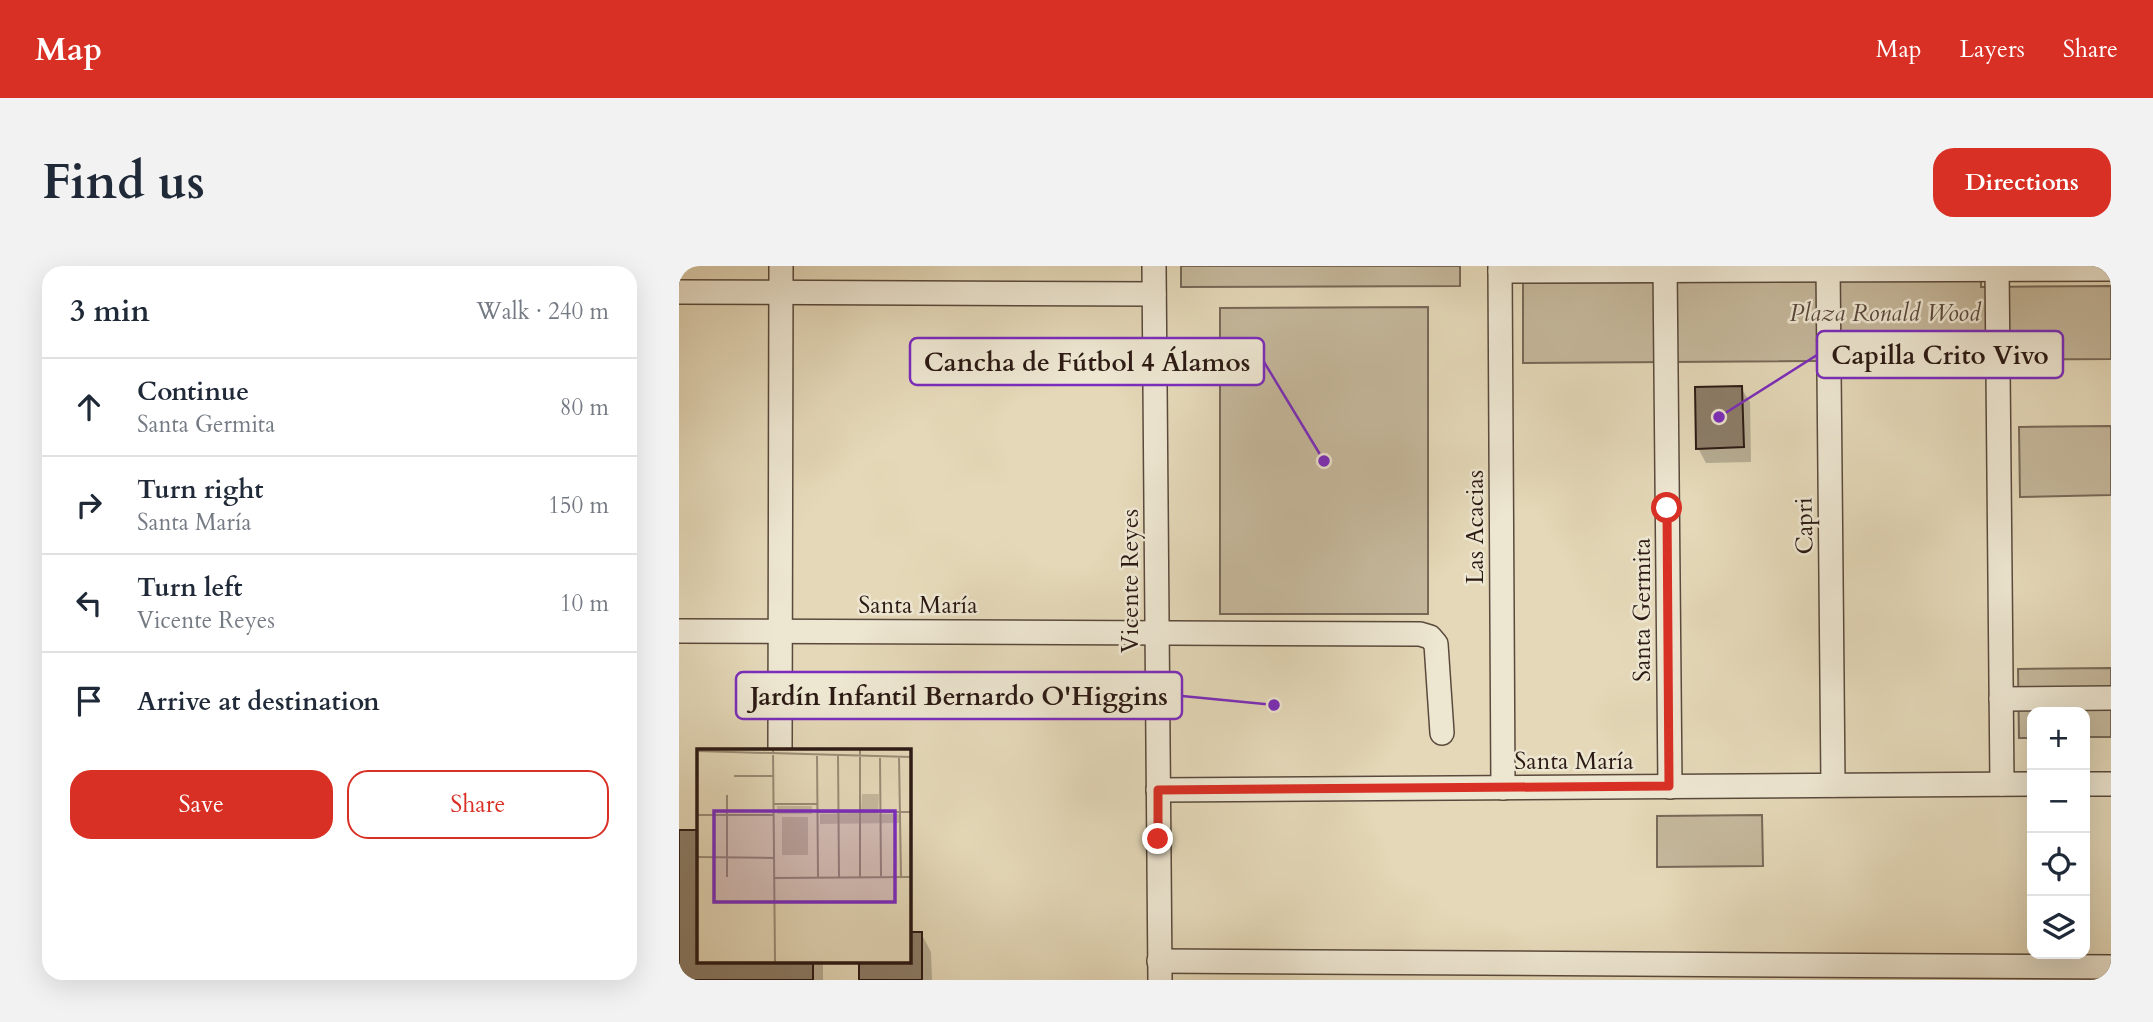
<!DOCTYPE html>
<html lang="en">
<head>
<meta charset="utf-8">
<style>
	:root { --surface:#fff; --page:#f2f2f3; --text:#1f2937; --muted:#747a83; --line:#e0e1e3; --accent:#d93025 }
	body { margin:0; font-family:Cardo,serif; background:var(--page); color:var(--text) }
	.controls { position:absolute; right:21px; bottom:21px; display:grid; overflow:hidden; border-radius:14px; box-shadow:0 7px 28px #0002 }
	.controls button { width:63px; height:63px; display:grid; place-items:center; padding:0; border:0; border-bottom:2px solid var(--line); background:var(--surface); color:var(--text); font:35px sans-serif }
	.stop { position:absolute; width:21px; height:21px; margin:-16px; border:5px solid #d93025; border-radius:50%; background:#fff }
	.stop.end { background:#d93025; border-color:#fff; box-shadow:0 2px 7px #0008 }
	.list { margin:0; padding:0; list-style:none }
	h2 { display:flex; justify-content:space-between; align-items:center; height:91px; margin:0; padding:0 28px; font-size:30px }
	h2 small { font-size:23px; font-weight:400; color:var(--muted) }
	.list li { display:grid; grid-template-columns:46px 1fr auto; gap:21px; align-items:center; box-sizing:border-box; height:98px; padding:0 28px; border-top:2px solid var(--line) }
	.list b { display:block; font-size:26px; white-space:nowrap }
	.list p { margin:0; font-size:23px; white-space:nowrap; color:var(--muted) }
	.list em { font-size:23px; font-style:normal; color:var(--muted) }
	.actions { display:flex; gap:14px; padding:21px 28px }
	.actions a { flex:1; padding:16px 0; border:2px solid var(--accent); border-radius:21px; text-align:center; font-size:24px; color:var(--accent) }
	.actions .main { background:var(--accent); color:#fff }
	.icon { flex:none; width:38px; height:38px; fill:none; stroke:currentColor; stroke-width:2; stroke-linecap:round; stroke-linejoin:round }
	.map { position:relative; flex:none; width:1432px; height:714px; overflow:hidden; border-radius:21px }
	header { display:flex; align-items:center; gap:42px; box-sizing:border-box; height:98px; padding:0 35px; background:var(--accent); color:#fff }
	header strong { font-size:33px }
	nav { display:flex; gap:38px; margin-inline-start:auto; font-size:24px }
	.intro { display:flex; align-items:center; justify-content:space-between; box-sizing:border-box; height:168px; padding:0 42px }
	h1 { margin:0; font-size:49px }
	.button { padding:18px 32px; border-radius:21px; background:var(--accent); color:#fff; font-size:24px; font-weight:700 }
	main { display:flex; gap:42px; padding:0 42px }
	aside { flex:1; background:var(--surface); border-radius:21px; box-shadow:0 7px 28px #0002 }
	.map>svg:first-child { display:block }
	.green { fill:#c5b89c; stroke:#786958; stroke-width:2 }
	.shadow { fill:#0003 }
	.building { fill:#8c7d69; stroke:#2c1a14; stroke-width:2 }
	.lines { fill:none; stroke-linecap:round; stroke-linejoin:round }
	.minor-casing { stroke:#5a4a3d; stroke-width:26 }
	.minor { stroke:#ede6d1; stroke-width:23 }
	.route { stroke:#d93025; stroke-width:9 }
	.labels { text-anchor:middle; stroke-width:5; stroke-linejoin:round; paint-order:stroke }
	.park-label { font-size:24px; font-style:italic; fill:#5a493d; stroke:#ede6d1 }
	.street-label { font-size:24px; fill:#2c1a14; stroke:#ede6d1 }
	.inset-road { fill:none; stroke:#9a8c76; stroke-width:2 }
	.view { fill:#7b2cbf; fill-opacity:0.15; stroke:#7b2cbf; stroke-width:3.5 }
	.inset-edge { fill:none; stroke:#2c1a14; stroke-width:3.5 }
	.leader { fill:none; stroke:#7b2cbf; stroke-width:2.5 }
	.callout-dot { fill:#7b2cbf; stroke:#ede6d1; stroke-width:2.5 }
	.callout { fill:#ede6d1; stroke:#7b2cbf; stroke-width:2.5 }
	.callout-label { font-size:26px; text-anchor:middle; font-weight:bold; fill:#2c1a14 }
</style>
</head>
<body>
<header>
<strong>Map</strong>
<nav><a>Map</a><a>Layers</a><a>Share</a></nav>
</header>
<div class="intro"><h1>Find us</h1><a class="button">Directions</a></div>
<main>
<aside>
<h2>3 min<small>Walk · 240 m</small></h2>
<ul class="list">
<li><svg class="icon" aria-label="ahead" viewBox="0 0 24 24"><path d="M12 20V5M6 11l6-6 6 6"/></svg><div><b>Continue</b><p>Santa Germita</p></div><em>80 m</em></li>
<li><svg class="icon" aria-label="right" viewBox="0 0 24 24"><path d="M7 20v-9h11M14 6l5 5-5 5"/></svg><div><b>Turn right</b><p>Santa María</p></div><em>150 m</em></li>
<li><svg class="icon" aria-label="left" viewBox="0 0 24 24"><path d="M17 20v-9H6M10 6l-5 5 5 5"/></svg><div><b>Turn left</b><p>Vicente Reyes</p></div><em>10 m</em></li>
<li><svg class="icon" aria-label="arrive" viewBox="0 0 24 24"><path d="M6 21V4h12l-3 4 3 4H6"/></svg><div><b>Arrive at destination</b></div></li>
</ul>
<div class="actions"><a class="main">Save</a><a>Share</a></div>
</aside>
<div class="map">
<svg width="1432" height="714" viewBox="0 0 1432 714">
	<rect width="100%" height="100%" fill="#e4d8b8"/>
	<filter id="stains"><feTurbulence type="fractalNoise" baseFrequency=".00286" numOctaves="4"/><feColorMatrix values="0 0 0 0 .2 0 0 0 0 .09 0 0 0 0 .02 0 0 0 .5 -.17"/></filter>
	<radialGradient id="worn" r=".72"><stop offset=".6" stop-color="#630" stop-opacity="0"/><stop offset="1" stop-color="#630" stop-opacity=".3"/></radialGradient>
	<g class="green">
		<polygon points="502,0 781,0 781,20 502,21"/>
		<polygon points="1302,0 1302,21 1432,20 1432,93 844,97 844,17 1170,15"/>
		<polygon points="749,41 749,348 541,348 541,42"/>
		<polygon points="1432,160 1432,229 1341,231 1340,161"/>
		<polygon points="1432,402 1432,471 1406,471 1406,446 1353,446 1353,472 1340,472 1339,403"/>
		<polygon points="1083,549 1084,600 978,601 978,550"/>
	</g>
	<g class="shadow">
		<polygon points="1062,122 1071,136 1072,196 1027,197 1019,182"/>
		<polygon points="0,565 19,565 19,695 144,695 144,714 0,714"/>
		<polygon points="242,667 252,686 253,714 181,714 181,695 229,695"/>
	</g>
	<g class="building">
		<polygon points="1063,120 1065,181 1017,183 1016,121"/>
		<polygon points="0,564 19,564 19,695 134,695 134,714 0,714"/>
		<polygon points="229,666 243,666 243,714 180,714 180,695 229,695"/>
	</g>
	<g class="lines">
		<g class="minor-casing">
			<g id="minor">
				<polyline points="475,0 481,714"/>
				<polyline points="821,0 824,522"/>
				<polyline points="986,0 991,521"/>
				<polyline points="1149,0 1154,519"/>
				<polyline points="1318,0 1323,518"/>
				<polyline points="821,5 1432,3"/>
				<polyline points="0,26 475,28"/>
				<polyline points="0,365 741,368 751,371 757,378 763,467"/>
				<polyline points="1322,433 1432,432"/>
				<polyline points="101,485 102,0"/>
				<polyline points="1406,518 1432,518"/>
				<polyline points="479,524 1353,518"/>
				<polyline points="480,695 1432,701"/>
			</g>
		</g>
		<use href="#minor" class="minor"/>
	</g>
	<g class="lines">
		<polyline class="route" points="479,573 479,524 990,520 988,242"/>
	</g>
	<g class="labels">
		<g class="park-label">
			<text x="1206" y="55">Plaza Ronald Wood</text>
		</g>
		<g class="street-label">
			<text transform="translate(1125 260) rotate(-91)" y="8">Capri</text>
			<text transform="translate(796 261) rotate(-90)" y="8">Las Acacias</text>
			<text transform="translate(451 315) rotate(-90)" y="8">Vicente Reyes</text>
			<text x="239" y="347">Santa María</text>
			<text transform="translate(963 344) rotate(-90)" y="8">Santa Germita</text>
			<text x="895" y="503">Santa María</text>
		</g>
	</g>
	<g transform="translate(18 483)">
		<rect width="214" height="214" fill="#e4d8b8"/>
		<path d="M165,45H182L181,65H202V74L123,75V65L164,64ZM80,57H115V65H80ZM85,68H111V106H85Z" fill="#c5b89c"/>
		<path class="inset-road" d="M76,0L78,213M0,2L214,8M120,5L121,128M141,6L142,128M183,7L184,127M202,8L204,128M37,27H76M77,55H121M121,63H214M0,66H77M0,108L77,109M30,128V46M163,128V0M77,129L214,128"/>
		<path class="view" d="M17,62H198V153H17Z"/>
		<rect width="214" height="214" class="inset-edge"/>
	</g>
	<path class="leader" d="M1040 151L1138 89M645 195L585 96M595 439L503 430"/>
	<g class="callout-dot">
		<circle cx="1040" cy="151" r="7"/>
		<circle cx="645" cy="195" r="7"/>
		<circle cx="595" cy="439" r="7"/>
	</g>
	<g class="callout">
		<rect x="1138" y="65" width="246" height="47" rx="7"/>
		<rect x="231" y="72" width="354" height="47" rx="7"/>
		<rect x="57" y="406" width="446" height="47" rx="7"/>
	</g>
	<g class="callout-label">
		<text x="1261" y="98">Capilla Crito Vivo</text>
		<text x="408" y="105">Cancha de Fútbol 4 Álamos</text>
		<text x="280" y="439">Jardín Infantil Bernardo O'Higgins</text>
	</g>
	<rect width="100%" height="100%" filter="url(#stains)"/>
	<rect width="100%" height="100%" fill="url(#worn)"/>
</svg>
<div class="controls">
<button>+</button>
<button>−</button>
<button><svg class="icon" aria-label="locate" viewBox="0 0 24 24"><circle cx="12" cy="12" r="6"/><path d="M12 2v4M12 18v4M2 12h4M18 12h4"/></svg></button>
<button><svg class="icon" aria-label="layers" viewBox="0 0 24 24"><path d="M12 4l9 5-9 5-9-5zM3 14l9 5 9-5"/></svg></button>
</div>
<div class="stop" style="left:988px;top:242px"></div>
<div class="stop end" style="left:479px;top:573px"></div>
</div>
</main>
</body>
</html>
